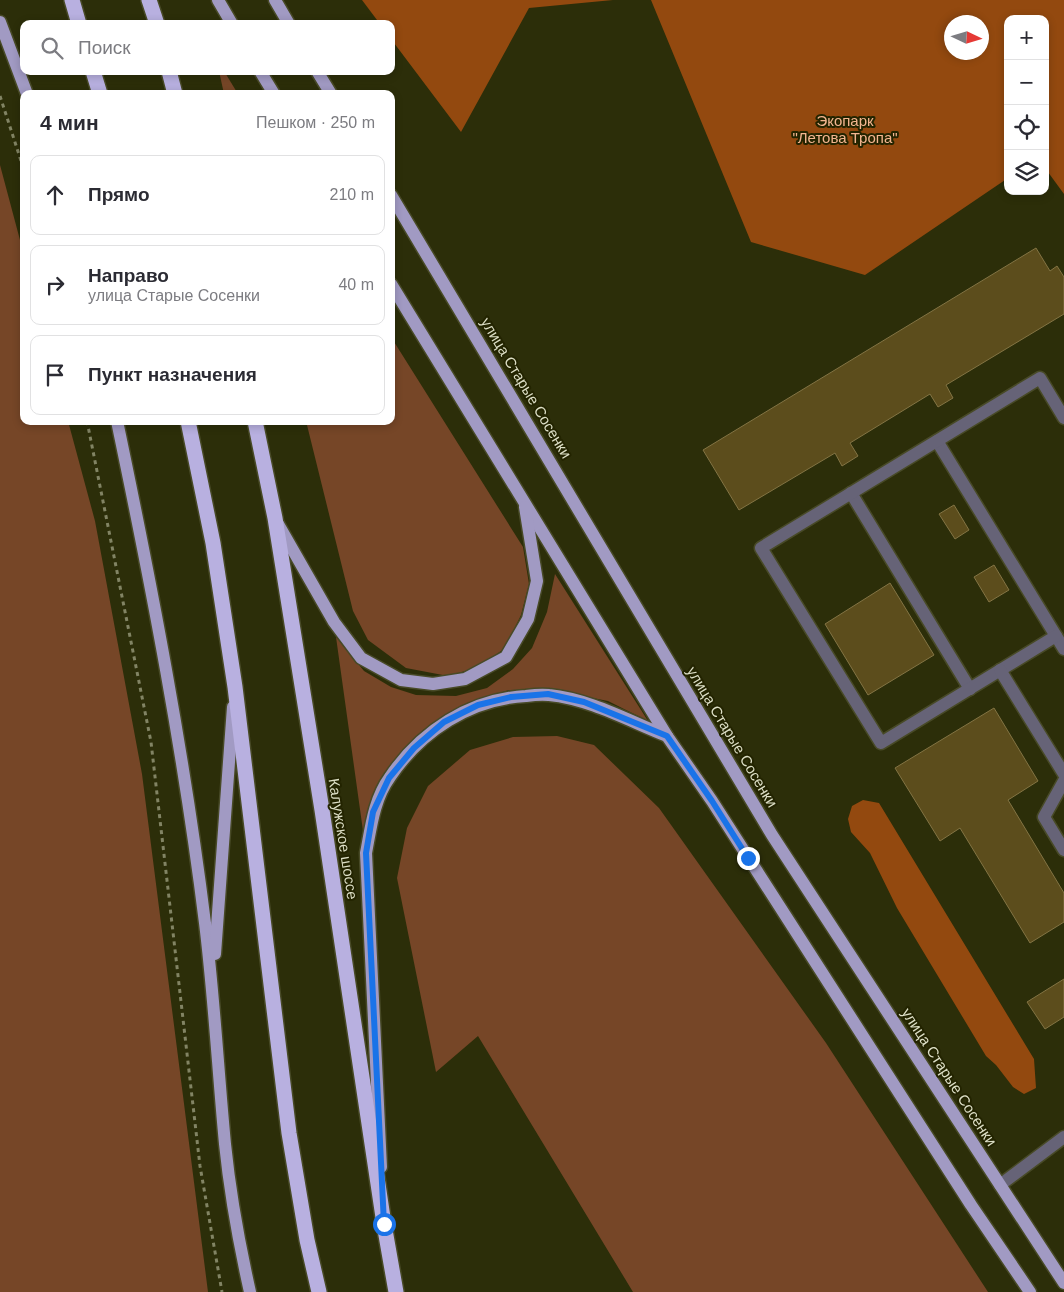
<!DOCTYPE html>
<html lang="ru">
<head>
<meta charset="utf-8">
<style>
	:root { --surface:#fff; --page:#f7f7f7; --text:#2b2b33; --muted:#7c7c81; --line:#e1e1e2 }
	body { margin:0; font-family:Arial,sans-serif; background:var(--page); color:var(--text) }
	.controls { position:absolute; right:15px; top:15px; display:grid; overflow:hidden; border-radius:10px; box-shadow:0 2px 8px #0003 }
	.controls button { width:45px; height:45px; display:grid; place-items:center; padding:0; border:0; border-bottom:1px solid var(--line); background:var(--surface); color:var(--text); font:25px sans-serif }
	.compass { position:absolute; left:944px; top:15px; width:45px; height:45px; border-radius:50%; background:var(--surface); box-shadow:0 2px 8px #0003; rotate:94deg }
	.stop { position:absolute; width:15px; height:15px; margin:-11px; border:4px solid #1a73e8; border-radius:50%; background:#fff }
	.stop.end { background:#1a73e8; border-color:#fff; box-shadow:0 1px 5px #0008 }
	.list { margin:0; padding:0; list-style:none }
	h2 { display:flex; justify-content:space-between; align-items:center; height:65px; margin:0; padding:0 20px; font-size:21px }
	h2 small { font-size:16px; font-weight:400; color:var(--muted) }
	.list li { display:grid; grid-template-columns:32px 1fr auto; gap:15px; align-items:center; box-sizing:border-box; height:80px; margin:0 10px 10px; padding:0 10px; border:1px solid var(--line); border-radius:10px }
	.list b { display:block; font-size:19px; white-space:nowrap }
	.list p { margin:0; font-size:16px; white-space:nowrap; color:var(--muted) }
	.list em { font-size:16px; font-style:normal; color:var(--muted) }
	.icon { flex:none; width:28px; height:28px; fill:none; stroke:currentColor; stroke-width:2; stroke-linecap:round; stroke-linejoin:round }
	.map { position:relative; flex:none; width:1064px; height:1292px; overflow:hidden }
	.search { position:absolute; background:var(--surface); box-shadow:0 2px 8px #0003; left:20px; top:20px; width:375px; height:55px; display:flex; align-items:center; gap:12px; box-sizing:border-box; padding:0 18px; border-radius:10px; color:var(--muted); font-size:19px }
	.panel { position:absolute; background:var(--surface); box-shadow:0 2px 8px #0003; left:20px; top:90px; width:375px; height:335px; border-radius:10px }
	.map>svg:first-child { display:block }
	.green { fill:#764627 }
	.forest { fill:#93490f; fill-rule:evenodd }
	.building { fill:#5c4d1c; stroke:#837444 }
	.lines { fill:none; stroke-linecap:round; stroke-linejoin:round }
	.minor-casing { stroke:#484a27; stroke-width:15 }
	.major-casing { stroke:#484a27; stroke-width:15 }
	.highway-casing { stroke:#484a27; stroke-width:18 }
	.path { stroke:#828464; stroke-width:3; stroke-dasharray:4 4; stroke-linecap:butt }
	.minor { stroke:#666377; stroke-width:12 }
	.major { stroke:#a19ac3; stroke-width:12 }
	.highway { stroke:#b8b0e0; stroke-width:15 }
	.route { stroke:#1a73e8; stroke-width:6 }
	.labels { text-anchor:middle; stroke-width:4; stroke-linejoin:round; paint-order:stroke }
	.park-label { font-size:15px; fill:#f4b690; stroke:#232400 }
	.street-label { font-size:15px; fill:#dddfc6; stroke:#232400 }
</style>
</head>
<body>
<div class="map">
<svg width="1064" height="1292" viewBox="0 0 1064 1292">
	<rect width="100%" height="100%" fill="#2c2e09"/>
	<g class="green">
		<polygon points="219,71 224,71 238,94 224,94"/>
		<polygon points="0,165 24,255 24,421 68,421 95,521 142,774 208,1292 0,1292"/>
		<polygon points="391,337 523,547 529,584 521,615 505,648 479,667 448,676 406,668 368,640 353,611 306,421 391,421"/>
		<polygon points="555,574 648,721 608,701 557,691 509,690 467,703 423,730 395,763 364,838 336,637 364,671 391,687 416,695 456,696 487,688 513,669 532,648 547,612"/>
		<polygon points="557,736 594,745 659,808 826,1043 988,1292 633,1292 478,1036 436,1072 397,878 407,828 428,786 470,750 513,737"/>
	</g>
	<g class="forest">
		<polygon points="362,0 613,0 529,8 461,132 391,39 391,24 380,24"/>
		<path d="M651,0H1064V194L1045,168V19H1008V178L865,275L751,242ZM982,22V52H952V22Z"/>
		<polygon points="863,800 879,803 1034,1059 1036,1088 1024,1094 1013,1087 996,1065 986,1056 897,908 870,853 851,832 848,819 852,806"/>
	</g>
	<g class="building">
		<polygon points="1036,248 1050,271 1057,266 1064,277 1064,314 946,385 953,398 938,407 930,394 850,443 858,456 842,466 835,453 739,510 703,450"/>
		<polygon points="954,505 969,530 955,539 939,514"/>
		<polygon points="994,565 1009,590 989,602 974,577"/>
		<polygon points="890,583 934,655 868,695 825,624"/>
		<polygon points="994,708 1038,781 1008,800 1064,893 1064,922 1030,943 960,828 940,841 895,768"/>
		<polygon points="1064,979 1064,1017 1045,1029 1027,1002"/>
	</g>
	<g class="lines">
		<g class="minor-casing">
			<g id="minor">
				<polyline points="937,441 1064,649"/>
				<polyline points="851,493 970,689"/>
				<polyline points="1056,636 881,743 761,548 1040,378 1064,418"/>
				<polyline points="1000,670 1064,774"/>
				<polyline points="1064,781 1044,817 1064,850"/>
				<polyline points="1000,1185 1064,1137"/>
			</g>
		</g>
		<g class="major-casing">
			<g id="major">
				<polyline points="218,0 232,24"/>
				<polyline points="275,0 289,24"/>
				<polyline points="0,22 27,94"/>
				<polyline points="260,71 274,94"/>
				<polyline points="317,71 331,94"/>
				<polyline points="391,195 772,835 1064,1283"/>
				<polyline points="391,284 667,736 712,801 971,1205 1030,1292"/>
				<path d="M117,421C152,588 184,754 205,923C214,996 218,1070 225,1144C230,1193 239,1243 250,1292"/>
				<polyline points="278,524 334,622 361,658 401,680 433,684 465,679 506,657 528,619 537,581 525,507"/>
				<polyline points="215,954 233,707"/>
				<path d="M381,1167L366,853C371,827 374,799 390,777C421,731 470,699 526,696C533,695 541,694 549,695C590,699 629,721 667,736"/>
			</g>
		</g>
		<g class="highway-casing">
			<g id="highway">
				<polyline points="72,0 79,24"/>
				<polyline points="149,0 157,24"/>
				<polyline points="93,71 100,94"/>
				<polyline points="169,71 175,94"/>
				<polyline points="188,421 213,543 235,687 289,1133 307,1240 319,1292"/>
				<polyline points="255,421 275,518 322,810 384,1224 396,1292"/>
			</g>
		</g>
		<g class="path">
			<polyline points="0,96 24,170"/>
			<polyline points="87,421 151,742 200,1166 222,1292"/>
		</g>
		<use href="#minor" class="minor"/>
		<use href="#major" class="major"/>
		<use href="#highway" class="highway"/>
	</g>
	<g class="lines">
		<polyline class="route" points="384,1224 366,853 373,812 389,778 414,748 444,722 478,705 511,697 548,694 584,702 667,736 712,801 748,858"/>
	</g>
	<g class="labels">
		<g class="park-label">
			<text x="845" y="126">Экопарк<tspan x="845" dy="17">"Летова Тропа"</tspan></text>
		</g>
		<g class="street-label">
			<text transform="translate(526 388) rotate(59)" y="5">улица Старые Сосенки</text>
			<text transform="translate(732 737) rotate(59)" y="5">улица Старые Сосенки</text>
			<text transform="translate(343 839) rotate(81)" y="5">Калужское шоссе</text>
			<text transform="translate(949 1077) rotate(57)" y="5">улица Старые Сосенки</text>
		</g>
	</g>
</svg>
<div class="controls">
<button>+</button>
<button>−</button>
<button><svg class="icon" aria-label="locate" viewBox="0 0 24 24"><circle cx="12" cy="12" r="6"/><path d="M12 2v4M12 18v4M2 12h4M18 12h4"/></svg></button>
<button><svg class="icon" aria-label="layers" viewBox="0 0 24 24"><path d="M12 4l9 5-9 5-9-5zM3 14l9 5 9-5"/></svg></button>
</div>
<svg class="compass" viewBox="-18 -18 36 36"><path d="M0-13l5 13h-10z" fill="#e53935"/><path d="M0 13l5-13h-10z" fill="#7c7c81"/></svg>
<div class="stop" style="left:384px;top:1224px"></div>
<div class="stop end" style="left:748px;top:858px"></div>
<div class="search"><svg class="icon" aria-label="search" viewBox="0 0 24 24"><circle cx="10" cy="10" r="6"/><path d="M15 15l6 6"/></svg>Поиск</div>
<section class="panel">
<h2>4 мин<small>Пешком · 250 m</small></h2>
<ul class="list">
<li><svg class="icon" aria-label="ahead" viewBox="0 0 24 24"><path d="M12 20V5M6 11l6-6 6 6"/></svg><div><b>Прямо</b></div><em>210 m</em></li>
<li><svg class="icon" aria-label="right" viewBox="0 0 24 24"><path d="M7 20v-9h11M14 6l5 5-5 5"/></svg><div><b>Направо</b><p>улица Старые Сосенки</p></div><em>40 m</em></li>
<li><svg class="icon" aria-label="arrive" viewBox="0 0 24 24"><path d="M6 21V4h12l-3 4 3 4H6"/></svg><div><b>Пункт назначения</b></div></li>
</ul>
</section>
</div>
</body>
</html>
